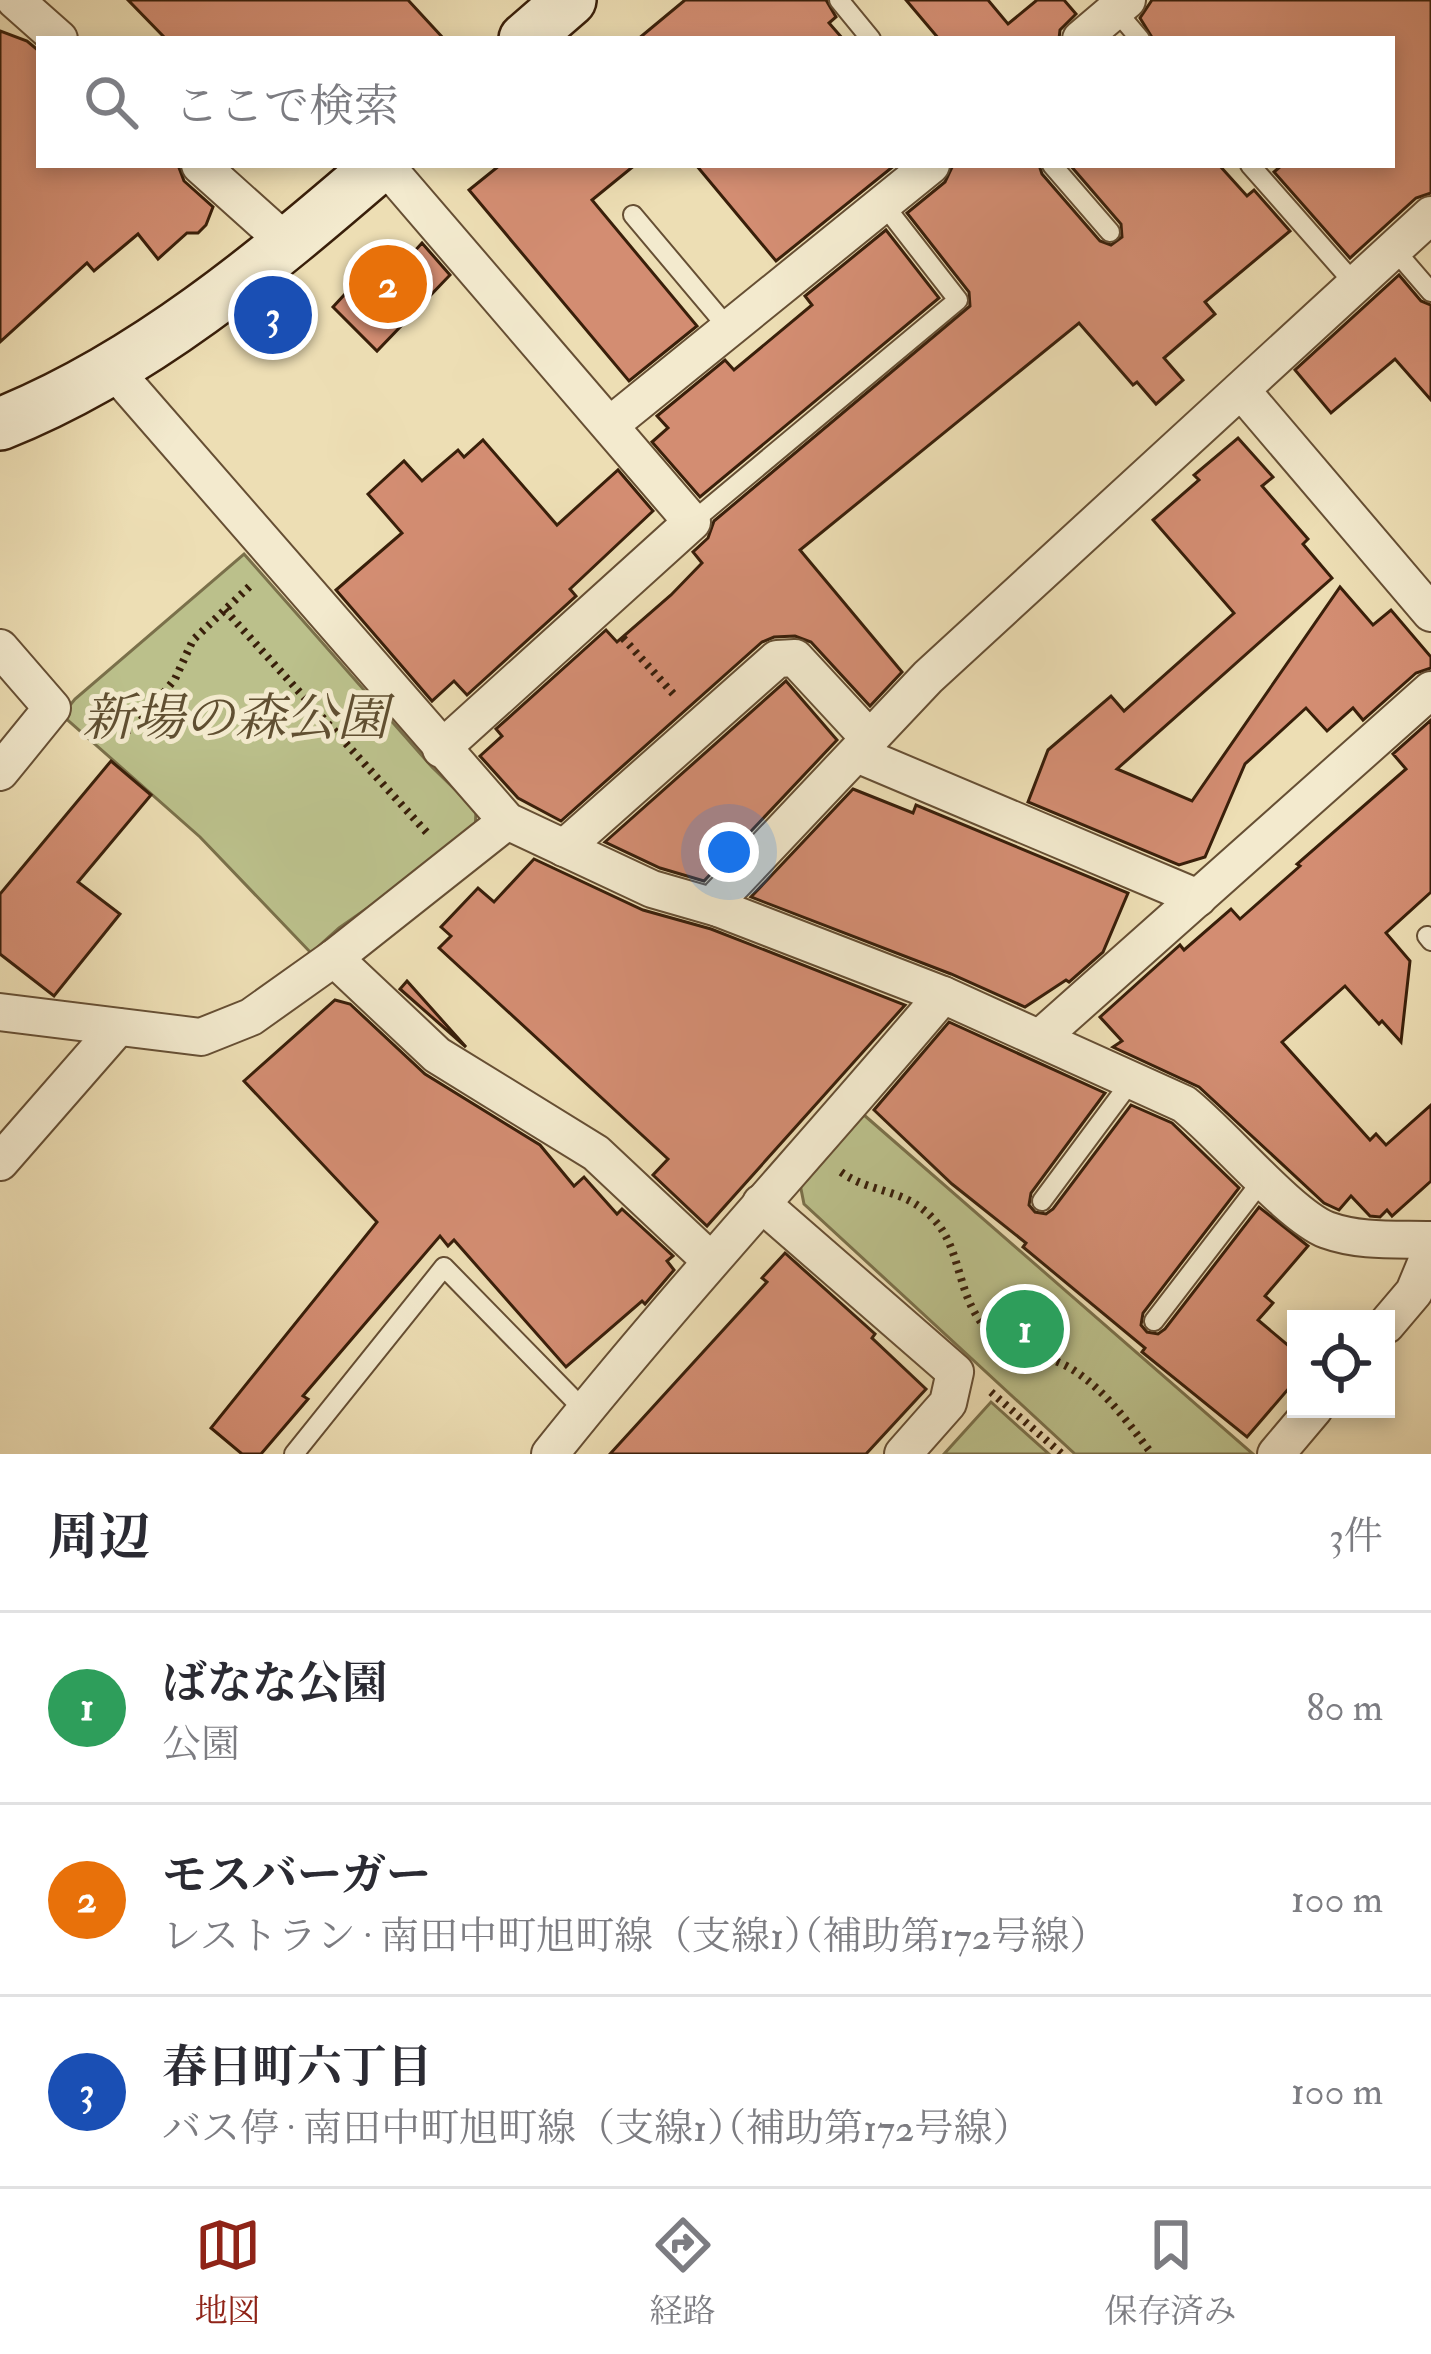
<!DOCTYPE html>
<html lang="ja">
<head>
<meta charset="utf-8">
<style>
	:root { --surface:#fff; --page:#f2f2f3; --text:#2b2b33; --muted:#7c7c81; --line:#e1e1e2; --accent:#8f2418 }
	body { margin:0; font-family:"IM FELL Double Pica","Noto Serif JP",serif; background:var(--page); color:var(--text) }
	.controls { position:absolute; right:36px; bottom:36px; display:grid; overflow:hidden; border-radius:0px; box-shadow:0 6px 18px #0003 }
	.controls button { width:108px; height:108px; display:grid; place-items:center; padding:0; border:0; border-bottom:3px solid var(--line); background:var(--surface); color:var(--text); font:60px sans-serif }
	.you { position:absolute; left:729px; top:852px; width:42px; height:42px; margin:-30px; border:9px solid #fff; border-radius:50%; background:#1a73e8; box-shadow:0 0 0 18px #1a73e833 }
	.badge { display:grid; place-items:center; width:78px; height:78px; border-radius:50%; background:var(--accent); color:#fff; font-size:39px; font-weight:700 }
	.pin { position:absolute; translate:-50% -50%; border:6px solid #fff; box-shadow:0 3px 12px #0006 }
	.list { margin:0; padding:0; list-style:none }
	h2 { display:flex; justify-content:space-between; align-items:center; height:156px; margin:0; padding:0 48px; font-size:51px }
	h2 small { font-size:39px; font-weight:400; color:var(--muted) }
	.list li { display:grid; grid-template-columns:78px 1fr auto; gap:36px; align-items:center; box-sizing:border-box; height:192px; padding:0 48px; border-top:3px solid var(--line) }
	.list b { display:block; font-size:45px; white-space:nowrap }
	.list p { margin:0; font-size:39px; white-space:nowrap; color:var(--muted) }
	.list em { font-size:39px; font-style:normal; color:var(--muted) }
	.icon { flex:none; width:66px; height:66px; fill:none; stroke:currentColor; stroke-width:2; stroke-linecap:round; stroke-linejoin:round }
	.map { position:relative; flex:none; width:1431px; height:1454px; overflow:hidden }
	.search { position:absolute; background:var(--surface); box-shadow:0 6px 18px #0003; left:36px; right:36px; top:36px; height:132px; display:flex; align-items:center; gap:30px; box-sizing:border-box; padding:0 42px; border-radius:0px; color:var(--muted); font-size:45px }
	.sheet { height:732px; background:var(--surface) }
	nav { display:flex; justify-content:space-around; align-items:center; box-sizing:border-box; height:168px; border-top:3px solid var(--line); background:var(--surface); font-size:33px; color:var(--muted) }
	nav a { display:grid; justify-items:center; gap:6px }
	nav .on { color:var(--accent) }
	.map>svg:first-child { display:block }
	.green { fill:#bbc08b; stroke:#7a704a; stroke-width:3 }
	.building { fill:#d38d72; stroke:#391f0a; stroke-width:3 }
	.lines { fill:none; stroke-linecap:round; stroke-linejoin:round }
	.lane-casing { stroke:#664f34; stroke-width:22 }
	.street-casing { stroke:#664f34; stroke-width:40 }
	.secondary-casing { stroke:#391f0a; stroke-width:56 }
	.path { stroke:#391f0a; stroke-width:8; stroke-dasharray:3 6; stroke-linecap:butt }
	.lane { stroke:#f3eace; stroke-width:18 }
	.street { stroke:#f3eace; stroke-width:36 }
	.secondary { stroke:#f3eace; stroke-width:51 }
	.labels { text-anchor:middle; stroke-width:10; stroke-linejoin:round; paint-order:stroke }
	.park-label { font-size:51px; font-style:italic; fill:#604f31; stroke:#f3eace }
</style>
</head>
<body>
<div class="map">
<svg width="1431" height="1454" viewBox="0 0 1431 1454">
	<rect width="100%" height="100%" fill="#eddeb4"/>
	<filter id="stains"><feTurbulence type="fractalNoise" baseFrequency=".00167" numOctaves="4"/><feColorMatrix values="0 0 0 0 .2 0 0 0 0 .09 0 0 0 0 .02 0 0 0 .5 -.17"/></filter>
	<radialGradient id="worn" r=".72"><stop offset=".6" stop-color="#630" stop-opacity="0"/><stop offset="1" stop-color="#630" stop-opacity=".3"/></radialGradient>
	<g class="green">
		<polygon points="244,554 432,767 476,810 475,833 339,928 311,953 200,837 62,715 75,699"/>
		<polygon points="864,1115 1253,1454 1075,1454 804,1204 800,1184"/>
		<polygon points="991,1402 1049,1454 944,1454"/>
	</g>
	<g class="building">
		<polygon points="128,0 408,0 444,39 166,39"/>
		<polygon points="685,0 826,0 836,17 829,23 843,39 638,39"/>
		<polygon points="906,0 988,0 1008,24 1037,0 1064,0 1076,14 1060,30 1059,39 939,39"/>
		<polygon points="1152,0 1431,0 1431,193 1416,198 1350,258 1274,172 1282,165 1392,165 1392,39 1153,39 1140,18"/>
		<polygon points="0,31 27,41 39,51 39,165 178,165 184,181 213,207 206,225 198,233 187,233 158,259 138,234 94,271 87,263 0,342"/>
		<polygon points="500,165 635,165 592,200 697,326 629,381 469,190"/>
		<polygon points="696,165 895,165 776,261"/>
		<polygon points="953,165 1039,165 1042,174 1100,241 1111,245 1122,237 1121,224 1070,165 1219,165 1247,196 1254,190 1290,231 1205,302 1215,314 1164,358 1183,380 1156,404 1137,382 1133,385 1079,323 800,550 902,672 870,706 811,642 795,636 774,637 762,642 561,821 518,798 480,756 502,736 496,729 606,630 617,642 671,595 702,563 693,552 708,538 714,521 970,306 969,292 907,213 945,182"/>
		<polygon points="886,230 939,298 700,497 652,442 668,428 657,416 725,360 734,370 812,305 805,296"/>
		<polygon points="422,243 450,275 377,351 333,307 359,279 365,285 403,245 412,254"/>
		<polygon points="1399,275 1421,301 1431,305 1431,400 1395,359 1331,413 1295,370"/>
		<polygon points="1238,438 1273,477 1262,486 1308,539 1303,544 1332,578 1117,769 1192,801 1340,587 1373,625 1391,610 1431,657 1431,668 1416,673 1363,720 1353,708 1327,731 1306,708 1245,764 1205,857 1179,865 1028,802 1048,750 1111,696 1124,711 1234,613 1153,520 1199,480 1194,475"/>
		<polygon points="483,440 557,525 618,470 653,511 570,589 576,596 467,695 454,681 432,701 336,590 402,533 368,494 404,461 422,481 458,450 464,457"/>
		<polygon points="786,681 837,740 704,881 660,868 605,842"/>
		<polygon points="1431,720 1431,892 1386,933 1410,961 1401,1042 1382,1021 1379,1024 1345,986 1282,1042 1370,1140 1376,1134 1386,1145 1431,1105 1431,1181 1392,1216 1387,1210 1380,1217 1370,1216 1351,1196 1339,1210 1324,1203 1199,1087 1113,1047 1122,1041 1100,1017 1180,945 1184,950 1231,909 1240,919 1300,866 1297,864 1406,769 1393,754"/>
		<polygon points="111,761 151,795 78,882 120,914 54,996 0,954 0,894"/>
		<polygon points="853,789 913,813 916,805 1128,893 1103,952 1069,982 1066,980 1025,1007 951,974 751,897"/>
		<polygon points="534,859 643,910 711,929 905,1005 707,1226 653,1175 668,1159 439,948 451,936 441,927 478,888 494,902"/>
		<polygon points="407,981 466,1047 400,989"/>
		<polygon points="335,1000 350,1004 425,1074 540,1145 574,1186 584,1177 617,1214 622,1209 673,1256 667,1261 674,1270 645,1304 642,1301 566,1367 454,1240 448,1246 440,1236 303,1396 308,1399 261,1454 242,1454 211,1428 377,1222 244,1081"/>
		<polygon points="949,1022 1105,1093 1031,1193 1029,1205 1035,1212 1046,1214 1053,1209 1131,1105 1172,1123 1239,1188 1143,1313 1141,1325 1147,1332 1158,1334 1165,1329 1259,1207 1308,1246 1265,1296 1273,1303 1258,1320 1296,1352 1296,1380 1247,1437 1142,1352 1145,1348 1023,1247 1026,1243 952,1184 874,1110"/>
		<polygon points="785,1253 875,1334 872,1338 926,1389 866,1454 610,1454 767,1282 762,1278"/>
	</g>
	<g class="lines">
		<g class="lane-casing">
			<g id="lane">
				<polyline points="839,0 871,39"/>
				<polyline points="1112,6 1140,39"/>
				<polyline points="1052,165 1110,232"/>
				<polyline points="1250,165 1354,283"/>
				<polyline points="633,215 729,329"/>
				<polyline points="1393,248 1431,292"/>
				<polyline points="692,522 958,300 884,205"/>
				<polyline points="1427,936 1431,941"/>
				<polyline points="1042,1201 1132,1080"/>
				<polyline points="1154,1321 1264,1178"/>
				<polyline points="294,1454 444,1267 585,1411"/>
			</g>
		</g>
		<g class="street-casing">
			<g id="street">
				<polyline points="15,0 59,39"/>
				<polyline points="1081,39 1127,0"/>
				<polyline points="200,165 288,244"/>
				<polyline points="385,165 692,522 441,749"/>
				<path d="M112,368L507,821L652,889L718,908L943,995L1184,1104C1222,1134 1290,1216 1327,1230C1360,1242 1396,1239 1431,1240"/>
				<polyline points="1241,390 1431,613"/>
				<polyline points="610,425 931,165"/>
				<polyline points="0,648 52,708 0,772"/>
				<polyline points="857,754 1198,898"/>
				<polyline points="564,848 777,659 795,658 870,739"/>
				<polyline points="718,908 720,897 928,677 1431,215"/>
				<polyline points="334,958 437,1055 596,1153 710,1260"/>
				<polyline points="0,1012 201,1037 251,1017 334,958 507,821"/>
				<polyline points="1041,1037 1431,690"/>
				<polyline points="0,1162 118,1027"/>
				<polyline points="761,1203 955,1372 948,1403 903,1454"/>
				<polyline points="1386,1325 1414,1292 1431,1251"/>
				<path d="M550,1454C676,1296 813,1149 943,995"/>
				<polyline points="1276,1454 1314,1409"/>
			</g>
		</g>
		<g class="secondary-casing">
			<g id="secondary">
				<polyline points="525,39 570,0"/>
				<path d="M0,424C143,367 265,264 380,165"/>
			</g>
		</g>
		<g class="path">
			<polyline points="225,610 429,835"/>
			<polyline points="623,638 677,698"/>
			<polyline points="88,715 109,731 133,730 175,679 193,640 250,586"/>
			<path d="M841,1172C873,1195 907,1187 937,1223C962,1253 958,1301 988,1330C1013,1354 1045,1353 1070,1368C1105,1389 1128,1423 1152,1454"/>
			<polyline points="991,1392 1062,1454"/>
		</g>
		<use href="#lane" class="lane"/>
		<use href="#street" class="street"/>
		<use href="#secondary" class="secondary"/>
	</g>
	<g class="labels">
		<g class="park-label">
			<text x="235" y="735">新場の森公園</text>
		</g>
	</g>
	<rect width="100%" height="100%" filter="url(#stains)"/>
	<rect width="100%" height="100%" fill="url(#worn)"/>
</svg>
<div class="controls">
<button><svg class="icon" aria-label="locate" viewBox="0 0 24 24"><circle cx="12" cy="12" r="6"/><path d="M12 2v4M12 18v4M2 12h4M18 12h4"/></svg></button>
</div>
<div class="you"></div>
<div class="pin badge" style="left:1025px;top:1329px;background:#2e9e5b">1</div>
<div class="pin badge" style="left:388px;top:284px;background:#e8710a">2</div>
<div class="pin badge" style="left:273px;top:315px;background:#1a4fb4">3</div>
<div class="search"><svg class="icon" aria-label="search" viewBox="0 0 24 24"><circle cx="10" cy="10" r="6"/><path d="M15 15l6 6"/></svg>ここで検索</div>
</div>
<section class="sheet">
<h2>周辺<small>3件</small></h2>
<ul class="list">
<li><span class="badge" style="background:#2e9e5b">1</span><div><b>ばなな公園</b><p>公園</p></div><em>80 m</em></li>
<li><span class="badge" style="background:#e8710a">2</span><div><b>モスバーガー</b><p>レストラン · 南田中町旭町線（支線1）（補助第172号線）</p></div><em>100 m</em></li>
<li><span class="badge" style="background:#1a4fb4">3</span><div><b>春日町六丁目</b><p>バス停 · 南田中町旭町線（支線1）（補助第172号線）</p></div><em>100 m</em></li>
</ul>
</section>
<nav>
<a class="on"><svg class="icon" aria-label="map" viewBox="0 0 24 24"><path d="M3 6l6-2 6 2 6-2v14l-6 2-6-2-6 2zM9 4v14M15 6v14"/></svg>地図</a>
<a><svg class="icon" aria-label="directions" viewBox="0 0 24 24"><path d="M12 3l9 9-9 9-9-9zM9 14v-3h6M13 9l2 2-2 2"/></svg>経路</a>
<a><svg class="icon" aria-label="saved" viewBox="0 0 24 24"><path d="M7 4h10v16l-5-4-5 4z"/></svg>保存済み</a>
</nav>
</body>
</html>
